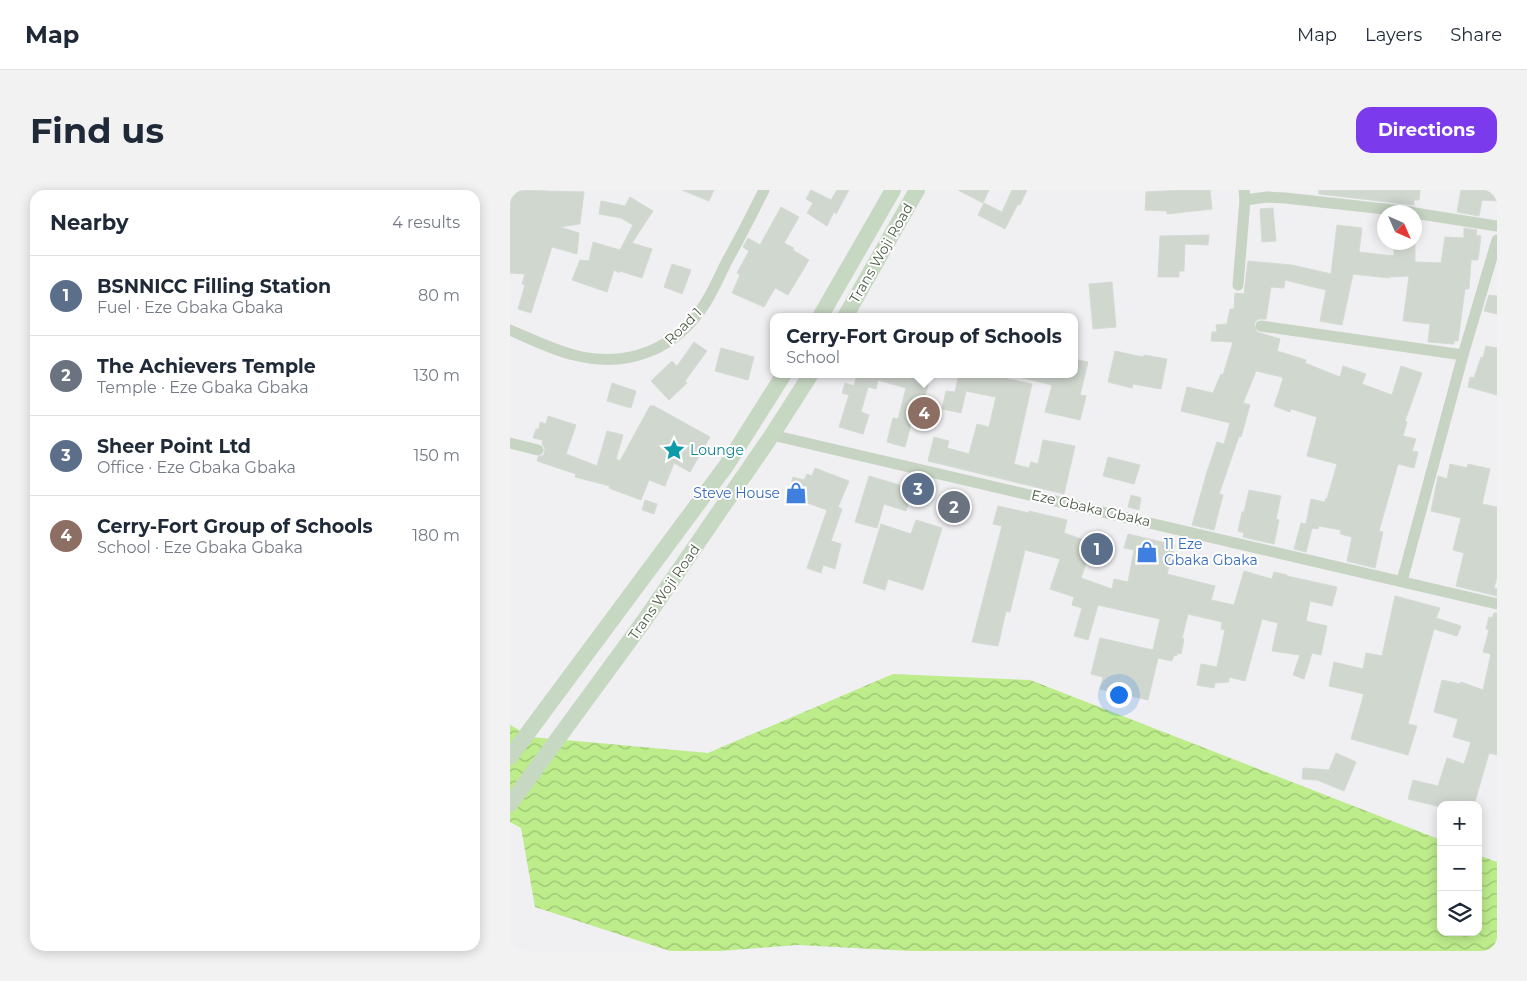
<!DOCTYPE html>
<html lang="en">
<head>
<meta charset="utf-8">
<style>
	:root { --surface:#fff; --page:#f2f2f3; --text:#1f2937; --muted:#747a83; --line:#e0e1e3; --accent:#7c3aed }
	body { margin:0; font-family:Montserrat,sans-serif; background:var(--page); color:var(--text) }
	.controls { position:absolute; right:15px; bottom:15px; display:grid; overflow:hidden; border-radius:10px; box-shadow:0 2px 12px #0003 }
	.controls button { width:45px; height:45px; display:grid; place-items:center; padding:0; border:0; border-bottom:1px solid var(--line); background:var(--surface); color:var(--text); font:25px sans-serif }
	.compass { position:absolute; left:867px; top:15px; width:45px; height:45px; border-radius:50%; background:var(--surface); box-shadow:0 2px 12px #0003; rotate:135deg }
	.you { position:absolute; left:608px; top:504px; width:18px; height:18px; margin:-12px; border:4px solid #fff; border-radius:50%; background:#1a73e8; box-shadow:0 0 0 8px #1a73e833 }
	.badge { display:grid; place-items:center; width:32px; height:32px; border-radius:50%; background:var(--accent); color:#fff; font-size:16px; font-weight:700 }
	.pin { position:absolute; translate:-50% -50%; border:2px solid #fff; box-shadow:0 1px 5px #0006 }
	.popup { position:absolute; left:260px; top:123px; width:308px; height:65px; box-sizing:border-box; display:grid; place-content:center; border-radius:10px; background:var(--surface); filter:drop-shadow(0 1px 4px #0005); font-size:16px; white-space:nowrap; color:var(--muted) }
	.popup b { font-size:19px; color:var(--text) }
	.popup::after { content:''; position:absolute; left:50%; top:100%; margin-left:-10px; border:10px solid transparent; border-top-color:var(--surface) }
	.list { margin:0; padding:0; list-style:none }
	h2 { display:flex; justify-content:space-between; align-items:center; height:65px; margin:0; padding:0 20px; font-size:21px }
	h2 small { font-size:16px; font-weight:400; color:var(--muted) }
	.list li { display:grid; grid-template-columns:32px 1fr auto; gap:15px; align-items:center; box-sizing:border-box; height:80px; padding:0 20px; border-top:1px solid var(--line) }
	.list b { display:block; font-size:19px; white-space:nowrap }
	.list p { margin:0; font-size:16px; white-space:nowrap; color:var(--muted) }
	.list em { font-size:16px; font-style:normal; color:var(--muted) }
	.icon { flex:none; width:28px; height:28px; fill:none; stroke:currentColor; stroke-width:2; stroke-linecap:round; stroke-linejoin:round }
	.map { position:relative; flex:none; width:987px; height:761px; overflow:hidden; border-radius:15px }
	header { display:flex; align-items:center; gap:30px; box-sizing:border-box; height:70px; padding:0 25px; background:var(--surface); border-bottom:1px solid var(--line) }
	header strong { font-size:24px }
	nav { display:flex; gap:28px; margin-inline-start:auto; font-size:18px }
	.intro { display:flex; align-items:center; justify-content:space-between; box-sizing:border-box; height:120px; padding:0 30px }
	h1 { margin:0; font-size:35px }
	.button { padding:12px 22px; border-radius:15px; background:var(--accent); color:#fff; font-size:18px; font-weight:700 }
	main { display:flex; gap:30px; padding:0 30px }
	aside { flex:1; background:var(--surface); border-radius:15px; box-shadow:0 2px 12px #0003 }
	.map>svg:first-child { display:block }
	.water { fill:url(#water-waves) }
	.building { fill:#d0d7cf; stroke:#d3dbd3 }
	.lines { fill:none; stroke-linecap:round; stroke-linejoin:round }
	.street { stroke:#c7d4c3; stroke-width:11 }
	.secondary { stroke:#c7d8c2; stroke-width:16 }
	.labels { text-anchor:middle; stroke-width:4; stroke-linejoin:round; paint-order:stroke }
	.street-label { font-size:14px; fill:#4d5d47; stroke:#fff }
	.culture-label { font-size:14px; fill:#0d838f; stroke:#fff; text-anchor:start }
	.shop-label { font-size:14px; fill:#366cbe; stroke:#fff; text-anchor:end }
</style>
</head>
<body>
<header>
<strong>Map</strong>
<nav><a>Map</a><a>Layers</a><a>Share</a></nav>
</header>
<div class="intro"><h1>Find us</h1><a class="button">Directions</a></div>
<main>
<aside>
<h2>Nearby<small>4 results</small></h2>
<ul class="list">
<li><span class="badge" style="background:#5c6f8a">1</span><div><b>BSNNICC Filling Station</b><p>Fuel · Eze Gbaka Gbaka</p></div><em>80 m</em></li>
<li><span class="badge" style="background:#6b7280">2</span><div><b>The Achievers Temple</b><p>Temple · Eze Gbaka Gbaka</p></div><em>130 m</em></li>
<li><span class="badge" style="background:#5c6f8a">3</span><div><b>Sheer Point Ltd</b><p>Office · Eze Gbaka Gbaka</p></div><em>150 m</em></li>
<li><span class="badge" style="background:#8d6e63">4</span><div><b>Cerry-Fort Group of Schools</b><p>School · Eze Gbaka Gbaka</p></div><em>180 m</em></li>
</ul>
</aside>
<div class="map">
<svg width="987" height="761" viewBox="0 0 987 761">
	<defs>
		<pattern id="water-waves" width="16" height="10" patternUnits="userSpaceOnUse" patternTransform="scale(1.25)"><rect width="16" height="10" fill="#bdec8b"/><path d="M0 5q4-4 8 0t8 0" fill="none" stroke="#9cc273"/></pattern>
	</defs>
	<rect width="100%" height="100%" fill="#f0eff2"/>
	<polygon class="water" points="383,484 520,490 931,650 931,742 968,742 968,665 987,672 987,761 402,761 287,755 210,761 160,761 25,717 11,638 0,632 0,535 22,547 198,563"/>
	<g class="building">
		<polygon points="0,0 74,2 70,34 50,37 69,43 67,64 42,57 21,123 8,119 15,95 12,94 15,84 0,83"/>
		<polygon points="172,0 204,0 199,11"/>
		<polygon points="301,0 321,10 327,0 339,0 326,24 324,22 317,36 297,23 303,13 296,9"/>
		<polygon points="448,0 479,0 473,13"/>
		<polygon points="502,0 517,0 510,15 508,14 495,39 468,25 474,13 492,22"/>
		<polygon points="672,0 700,0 702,19 657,24 657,21 635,20 636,2"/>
		<polygon points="809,0 910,0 909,10 904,10 904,15 809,4"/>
		<polygon points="951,0 987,0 987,11 972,10 969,26 947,22"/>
		<polygon points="120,7 143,21 122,53 142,59 132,88 110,81 109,83 104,80 97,102 62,90 70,70 79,71 83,52 110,60 123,35 111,28 89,24 91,11 115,16"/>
		<polygon points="271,17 289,27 274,53 284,58 283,60 299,70 278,105 265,98 254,117 222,103 230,85 227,83 239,61 233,57 238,48 250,55"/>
		<polygon points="763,18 766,51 752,52 750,19"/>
		<polygon points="827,35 852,38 849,62 884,66 884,52 905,52 905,72 931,73 935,47 954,48 954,38 967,40 966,45 971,46 968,70 961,70 959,99 955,99 948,151 944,151 944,154 918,152 920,134 893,131 899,86 879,87 879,88 843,84 832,135 810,131 816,100 775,90 774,98 761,97 756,129 748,129 744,134 747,142 770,149 767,161 796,170 795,173 830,187 833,176 856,184 852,194 882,205 891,176 912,183 895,231 897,232 893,246 906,249 902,261 908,262 904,278 888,274 869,341 873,342 865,378 837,371 842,347 830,344 831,340 809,336 808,339 802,338 796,362 784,359 791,333 796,334 801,309 815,312 816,308 817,309 827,274 797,266 807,227 781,219 780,222 764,216 773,189 772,187 746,181 733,213 740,215 731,247 729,246 709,304 713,305 704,340 682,335 696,285 707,252 714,254 720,233 671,221 677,197 703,203 711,184 713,185 723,152 701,151 702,142 707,142 706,135 717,134 720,119 724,119 725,103 734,104 738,71 782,75 821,84"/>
		<polygon points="699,45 698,55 675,54 674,81 669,81 669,87 648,87 650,46"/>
		<polygon points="162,74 181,80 172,104 154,97"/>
		<polygon points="602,92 606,137 583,139 579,94"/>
		<polygon points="979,105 987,106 987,124 974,121"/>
		<polygon points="184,152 197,161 175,191 177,193 159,210 141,191 162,171 167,176"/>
		<polygon points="976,156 987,158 987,205 958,197 960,187 964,188 971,167 973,168"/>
		<polygon points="211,158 244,167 238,190 205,181"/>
		<polygon points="605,161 633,167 634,165 657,169 651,199 623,194 622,198 598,192"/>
		<polygon points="564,169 578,172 570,205 576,206 570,230 535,222 542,195 513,188 513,184 564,184"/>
		<polygon points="347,184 421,184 414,210 410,209 407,219 405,219 395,257 377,252 383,228 388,229 396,198 368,190 366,199 358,197 351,222 359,225 353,244 329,237 339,205 332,203 335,193 344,196"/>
		<polygon points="449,184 476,184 522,194 504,274 519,278 521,272 528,274 533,250 565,256 554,304 418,271 424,247 439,251 437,258 459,264 467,234 479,237 486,207 456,201 451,223 432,219 436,201 445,202"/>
		<polygon points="102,193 126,201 121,218 97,211"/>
		<polygon points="140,216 144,216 200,247 180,282 164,273 155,296 139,290 131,310 99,298 100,296 65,287 66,284 27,271 28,267 34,265 35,258 32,254 33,250 23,248 26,239 29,239 30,232 36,234 38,226 66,235 56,264 87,276 97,241 113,245 106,269 110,271"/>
		<polygon points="598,267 630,275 624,294 593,286"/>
		<polygon points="940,274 957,278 958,274 980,279 972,314 987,317 987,387 984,398 987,399 987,406 946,396 954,363 943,360 951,328 921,321 928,286 937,289"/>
		<polygon points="305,278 339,291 328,317 332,319 321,351 331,354 325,379 313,375 311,383 297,378 317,320 278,306 283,287 294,290 297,284 302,286"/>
		<polygon points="359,286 403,299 396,321 374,314 367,338 345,332"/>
		<polygon points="739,300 771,306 766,329 769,330 764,354 733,347 734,343 728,341 732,322 734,322"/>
		<polygon points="621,305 631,308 629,320 618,317"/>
		<polygon points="135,310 147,314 144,324 132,320"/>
		<polygon points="488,316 519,323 519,321 557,330 554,343 583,353 571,388 602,399 604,389 618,392 624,360 614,358 618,344 665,355 657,384 705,396 701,410 724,415 734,381 762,389 764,382 777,385 777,386 827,397 822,416 800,411 796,431 817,436 811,465 802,463 794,489 783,485 790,465 762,461 768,433 752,429 735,491 719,487 719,492 705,493 704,498 687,495 691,474 707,477 715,440 711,439 712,432 678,424 672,448 674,449 671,464 667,463 667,466 664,465 662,471 648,468 638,510 590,499 593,487 581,484 590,448 643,460 650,429 588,415 578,450 564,446 572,418 562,415 564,407 540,399 550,369 515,360 500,422 496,421 488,456 462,452 492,336 483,334"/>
		<polygon points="406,330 432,338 413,400 378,389 375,400 353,393 371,334 401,344"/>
		<polygon points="885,406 930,418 926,428 951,436 947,446 924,439 898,534 907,536 898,565 841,549 854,504 819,496 824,472 853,479 856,463 872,466"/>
		<polygon points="984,423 987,423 987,565 979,563 964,615 931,615 931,617 898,609 903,590 928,596 937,568 954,574 961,552 943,547 948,529 924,522 932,490 950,494 951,492 973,500 981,464 973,462 979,440 976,439 979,427 982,428"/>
		<polygon points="826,563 846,572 834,601 807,590 792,589 793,578 819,580"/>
	</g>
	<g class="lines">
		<g class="street">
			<polyline points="735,10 757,7 775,8 902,22"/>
			<polyline points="904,23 987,36"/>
			<polyline points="728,95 735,10 734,0"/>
			<polyline points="751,136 953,165"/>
			<path d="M0,140C21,149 43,160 64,165C118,179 167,159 196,112C204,99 210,85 217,71C230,48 242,24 254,0"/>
			<polyline points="262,245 987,414"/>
			<polyline points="0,253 28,260"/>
			<polyline points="892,391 953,165 987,50"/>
		</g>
		<g class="secondary">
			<polyline points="310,127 383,0"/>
			<polyline points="335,127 407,0"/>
			<polyline points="0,567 216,276 274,184"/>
			<polyline points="0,614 134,431 262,245 301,184"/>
		</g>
	</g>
	<defs>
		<g id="sight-bare" transform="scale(1.725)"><path d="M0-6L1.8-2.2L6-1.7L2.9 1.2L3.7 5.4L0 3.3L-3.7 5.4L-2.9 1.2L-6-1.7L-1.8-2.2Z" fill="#0f9aa8" stroke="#fff" stroke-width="2.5" paint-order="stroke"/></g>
		<g id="shop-bare" transform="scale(1.725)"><path d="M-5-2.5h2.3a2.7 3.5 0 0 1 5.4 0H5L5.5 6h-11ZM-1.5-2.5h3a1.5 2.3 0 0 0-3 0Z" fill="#3f7fe0" stroke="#fff" stroke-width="2.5" paint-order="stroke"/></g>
	</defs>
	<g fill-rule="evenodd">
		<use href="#sight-bare" x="164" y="260"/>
		<use href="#shop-bare" x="286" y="303"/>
		<use href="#shop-bare" x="637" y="362"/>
	</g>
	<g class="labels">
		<g class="street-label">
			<text transform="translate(371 63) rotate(-60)" y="5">Trans Woji Road</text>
			<text transform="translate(173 136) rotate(-45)" y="5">Road 1</text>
			<text transform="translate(581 318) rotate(13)" y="5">Eze Gbaka Gbaka</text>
			<text transform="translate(154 402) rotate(-55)" y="5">Trans Woji Road</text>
		</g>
		<g class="culture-label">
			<text x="180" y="265">Lounge</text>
		</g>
		<g class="shop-label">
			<text x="270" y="308">Steve House</text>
			<text x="654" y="359" text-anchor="start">11 Eze<tspan x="654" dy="16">Gbaka Gbaka</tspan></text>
		</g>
	</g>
</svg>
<div class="controls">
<button>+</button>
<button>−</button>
<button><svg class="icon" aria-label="layers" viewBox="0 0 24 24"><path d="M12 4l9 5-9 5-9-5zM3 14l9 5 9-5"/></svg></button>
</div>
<svg class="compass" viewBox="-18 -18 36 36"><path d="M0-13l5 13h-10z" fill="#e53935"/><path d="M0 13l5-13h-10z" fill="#747a83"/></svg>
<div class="you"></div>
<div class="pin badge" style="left:587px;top:359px;background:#5c6f8a">1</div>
<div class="pin badge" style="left:444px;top:317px;background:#6b7280">2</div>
<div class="pin badge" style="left:408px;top:299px;background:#5c6f8a">3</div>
<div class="pin badge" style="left:414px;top:223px;background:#8d6e63">4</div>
<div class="popup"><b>Cerry-Fort Group of Schools</b>School</div>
</div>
</main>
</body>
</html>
